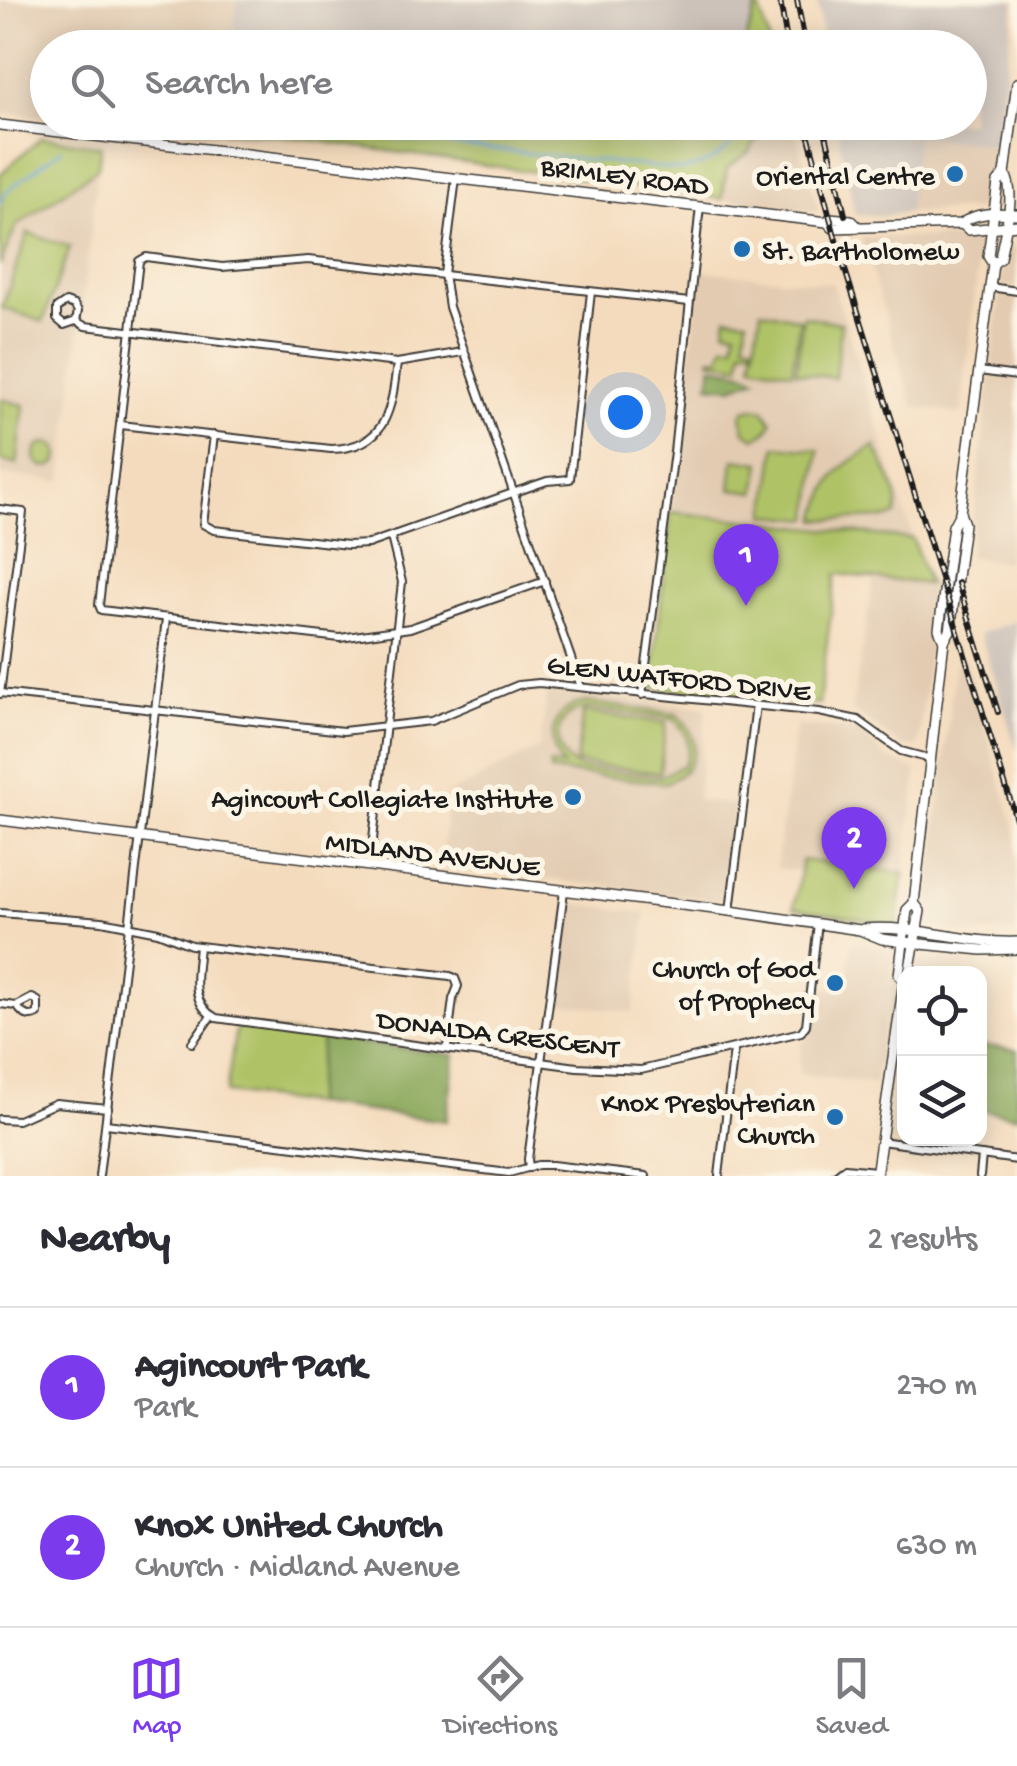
<!DOCTYPE html>
<html lang="en">
<head>
<meta charset="utf-8">
<style>
	:root { --surface:#fff; --page:#f2f2f3; --text:#2b2b33; --muted:#7c7c81; --line:#e1e1e2; --accent:#7c3aed }
	body { margin:0; font-family:"Gochi Hand",sans-serif; background:var(--page); color:var(--text) }
	.controls { position:absolute; right:30px; bottom:30px; display:grid; overflow:hidden; border-radius:20px; box-shadow:0 5px 25px #0003 }
	.controls button { width:90px; height:90px; display:grid; place-items:center; padding:0; border:0; border-bottom:2px solid var(--line); background:var(--surface); color:var(--text); font:50px sans-serif }
	.you { position:absolute; left:625px; top:412px; width:35px; height:35px; margin:-25px; border:8px solid #fff; border-radius:50%; background:#1a73e8; box-shadow:0 0 0 15px #1a73e833 }
	.badge { display:grid; place-items:center; width:65px; height:65px; border-radius:50%; background:var(--accent); color:#fff; font-size:32px; font-weight:700 }
	.pin { position:absolute; translate:-50% -82px; filter:drop-shadow(0 2px 5px #0008) }
	.pin::after { content:''; position:absolute; top:52px; width:35px; height:30px; background:inherit; clip-path:polygon(0 0,100% 0,50% 100%) }
	.list { margin:0; padding:0; list-style:none }
	h2 { display:flex; justify-content:space-between; align-items:center; height:130px; margin:0; padding:0 40px; font-size:42px }
	h2 small { font-size:32px; font-weight:400; color:var(--muted) }
	.list li { display:grid; grid-template-columns:65px 1fr auto; gap:30px; align-items:center; box-sizing:border-box; height:160px; padding:0 40px; border-top:2px solid var(--line) }
	.list b { display:block; font-size:38px; white-space:nowrap }
	.list p { margin:0; font-size:32px; white-space:nowrap; color:var(--muted) }
	.list em { font-size:32px; font-style:normal; color:var(--muted) }
	.icon { flex:none; width:55px; height:55px; fill:none; stroke:currentColor; stroke-width:2; stroke-linecap:round; stroke-linejoin:round }
	.map { position:relative; flex:none; width:1017px; height:1176px; overflow:hidden }
	.search { position:absolute; background:var(--surface); box-shadow:0 5px 25px #0003; left:30px; right:30px; top:30px; height:110px; display:flex; align-items:center; gap:25px; box-sizing:border-box; padding:0 35px; border-radius:55px; color:var(--muted); font-size:38px }
	.sheet { height:450px; background:var(--surface) }
	nav { display:flex; justify-content:space-around; align-items:center; box-sizing:border-box; height:140px; border-top:2px solid var(--line); background:var(--surface); font-size:28px; color:var(--muted) }
	nav a { display:grid; justify-items:center; gap:5px }
	nav .on { color:var(--accent) }
	.map>svg:first-child { display:block }
	.built { fill:#e2cbb1 }
	.industrial { fill:#cdc2b9 }
	.green { fill:#afc266; stroke:#666f41; stroke-width:2.5; fill-rule:evenodd }
	.forest { fill:#8ba85b; stroke:#54623c; stroke-width:2.5 }
	.lines { fill:none; stroke-linecap:round; stroke-linejoin:round }
	.stream { stroke:#69a3d9; stroke-width:2.5 }
	.street-casing { stroke:#3c3934; stroke-width:10 }
	.secondary-casing { stroke:#3c3934; stroke-width:12 }
	.street { stroke:#fff; stroke-width:6 }
	.secondary { stroke:#fff; stroke-width:9 }
	.rail-casing { stroke:#1c1c1c; stroke-width:6 }
	.rail { stroke:#fcf5e5; stroke-width:2.5; stroke-dasharray:8; stroke-linecap:butt }
	.poi-dot { fill:#1f6fb2; stroke:#fcf5e5; stroke-width:4 }
	.labels { text-anchor:middle; stroke-width:10; stroke-linejoin:round; paint-order:stroke }
	.street-label { font-size:28px; fill:#1c1c1c; stroke:#fcf5e5 }
	.poi-label { font-size:28px; fill:#1c1c1c; stroke:#fcf5e5; text-anchor:end }
</style>
</head>
<body>
<div class="map">
<svg width="1017" height="1176" viewBox="0 0 1017 1176">
	<rect width="100%" height="100%" fill="#fcf5e5"/>
	<filter id="ink" filterUnits="userSpaceOnUse"><feTurbulence type="fractalNoise" baseFrequency=".01" numOctaves="2"/><feDisplacementMap in="SourceGraphic" scale="20" xChannelSelector="R" yChannelSelector="G"/><feConvolveMatrix kernelMatrix="1 2 1 2 8 2 1 2 1" color-interpolation-filters="sRGB"/></filter>
	<filter id="wash" filterUnits="userSpaceOnUse"><feTurbulence type="fractalNoise" baseFrequency=".0048" numOctaves="4" result="noise"/><feDisplacementMap in="SourceGraphic" scale="40" xChannelSelector="R" yChannelSelector="G"/><feGaussianBlur stdDeviation="2.25" result="paint"/><feColorMatrix in="noise" values="0 0 0 0 0 0 0 0 0 0 0 0 0 0 0 0 0 1.4 0 .05"/><feComposite in="paint" operator="in"/></filter>
	<g filter="url(#wash)">
		<rect width="100%" height="100%" fill="#f4dbbd"/>
		<g class="built">
			<polygon points="0,0 237,0 232,47 48,48 47,117 0,113"/>
			<polygon points="766,123 792,123 819,212 722,199 727,168 750,151"/>
			<polygon points="917,135 996,146 984,209 908,212"/>
			<polygon points="98,168 62,481 0,474 0,265 16,226"/>
			<polygon points="861,237 981,238 961,414 914,407"/>
			<polygon points="1006,248 1017,249 1017,287 1000,285"/>
			<polygon points="701,271 833,284 913,539 671,512"/>
			<polygon points="1000,295 1017,297 1017,472 1007,562 969,556"/>
			<polygon points="874,578 936,584 919,743 915,748 901,745 852,710"/>
			<polygon points="964,658 1017,837 1017,931 969,934 926,926 955,662"/>
			<polygon points="548,691 706,708 697,800 735,805 721,901 440,866 449,794 539,748"/>
			<polygon points="796,725 858,731 888,759 917,770 904,873 802,860 800,871 776,868"/>
			<polygon points="568,903 646,913 633,1012 556,1003"/>
			<polygon points="852,942 893,950 874,1083 799,1074 802,1042 810,1036 816,987 847,991"/>
			<polygon points="904,1056 904,1138 927,1139 927,1144 894,1140 898,1089"/>
		</g>
		<g class="industrial">
			<polygon points="237,0 757,0 758,3 743,47 232,47"/>
			<polygon points="817,0 1015,0 996,146 917,135 908,212 884,216 855,214 836,123 970,122 970,48 824,47"/>
			<polygon points="604,123 692,123 670,133"/>
			<polygon points="1017,621 1017,750 980,633"/>
		</g>
		<g class="green">
			<polygon points="758,3 771,47 743,47"/>
			<polygon points="604,123 670,133 692,123 766,123 750,151 727,168 722,199 284,136 126,123"/>
			<polygon points="42,137 101,146 98,168 16,226 0,265 0,174"/>
			<polygon points="28,233 70,247 43,322 2,308"/>
			<polygon points="761,310 800,319 792,372 752,364"/>
			<polygon points="803,316 841,323 835,378 796,372"/>
			<polygon points="727,317 747,319 745,342 753,344 752,349 743,348 740,366 710,360 711,357 720,358 724,345 734,345 736,331 725,329"/>
			<polygon points="0,399 24,405 17,464 0,461"/>
			<polygon points="753,408 764,410 772,422 767,431 755,438 745,432 742,416 745,410"/>
			<circle cx="47" cy="455" r="12"/>
			<polygon points="776,446 819,450 810,519 766,515"/>
			<path d="M875,446C884,466 902,493 896,515L888,518L817,520C828,477 837,468 875,446Z"/>
			<polygon points="734,459 761,463 756,492 731,489"/>
			<polygon points="671,512 913,539 928,584 836,574 819,704 654,688 652,681"/>
			<path d="M586,702L676,714C705,736 698,772 664,783L550,771V765L563,766C543,741 552,707 586,702ZM586,708L673,719C689,732 692,747 683,765L660,777L580,768C549,755 551,715 586,708Z"/>
			<polygon points="583,712 666,723 660,773 576,763"/>
			<polygon points="802,860 904,873 897,925 794,908"/>
			<polygon points="236,1027 322,1038 313,1104 226,1093"/>
		</g>
		<g class="forest">
			<polygon points="712,366 747,373 756,378 733,387 709,385"/>
			<polygon points="322,1038 455,1055 446,1121 313,1104"/>
			<polygon points="980,1045 1017,1050 1017,1116 980,1110"/>
		</g>
		<g class="lines">
			<g class="stream">
				<path d="M276,122L325,131L681,170C712,165 732,150 747,122"/>
				<polyline points="0,204 7,191 62,149"/>
			</g>
		</g>
	</g>
	<g filter="url(#ink)">
		<g class="lines">
			<g class="street-casing">
				<g id="street">
					<polyline points="456,178 444,274 449,307 581,687"/>
					<polyline points="990,287 1017,291"/>
					<polyline points="76,321 78,311 74,305 66,302 57,308 57,319 64,325 76,321 85,326 397,363 463,352"/>
					<polyline points="979,371 1017,376"/>
					<path d="M121,425L331,449C387,448 392,408 397,363"/>
					<polyline points="214,435 203,524 214,530 348,545 368,544 521,490 547,481 570,479 591,292"/>
					<polyline points="0,509 23,512 0,694"/>
					<polyline points="545,581 410,628 340,638 101,610 99,605 139,261 146,257 222,267 308,260 689,302"/>
					<polyline points="0,693 343,731 431,721 518,685 539,683 819,712 858,720 901,751 931,759"/>
					<polyline points="642,695 674,452 700,206"/>
					<polyline points="370,866 402,582 391,537"/>
					<polyline points="730,911 756,705"/>
					<polyline points="0,913 102,921 158,932 191,945 450,976 455,978 458,986 453,999 447,1047"/>
					<path d="M199,946C197,973 188,1003 216,1018L577,1067L641,1070L801,1032L806,1025L818,923"/>
					<path d="M0,1004L17,1006L32,998L38,1001V1014C28,1019 22,1014 17,1006"/>
					<polyline points="192,1043 211,1016"/>
					<polyline points="0,1119 18,1120 56,1103 108,1108"/>
					<polyline points="106,1124 509,1173 538,1165 552,1165 646,1176"/>
					<polyline points="881,1141 1017,1160"/>
					<polyline points="529,1168 528,1159 564,891"/>
					<polyline points="99,1176 166,619"/>
					<polyline points="719,1176 734,1049"/>
					<polyline points="835,1176 845,1168 876,1171"/>
					<polyline points="980,1176 982,1155"/>
				</g>
			</g>
			<g class="secondary-casing">
				<g id="secondary">
					<polyline points="0,125 827,222 833,228 962,224 969,230 1017,225"/>
					<polyline points="827,222 830,218 851,220 857,226"/>
					<path d="M962,224C974,211 1000,213 1017,214"/>
					<path d="M993,264L1000,258C1004,233 1017,196 1005,174"/>
					<polyline points="944,641 939,629 953,526 960,513"/>
					<polyline points="0,820 730,911 860,930 882,939 921,944 982,950 1017,949"/>
					<path d="M863,929C915,924 965,944 1017,942"/>
					<polyline points="909,974 920,911 914,903"/>
					<polyline points="876,1176 902,995 904,980 899,975 907,910 914,903 944,641 950,631 964,524 960,513 993,264 988,256 998,182 1005,174 1017,83"/>
				</g>
			</g>
			<use href="#street" class="street"/>
			<use href="#secondary" class="secondary"/>
			<g class="rail-casing">
				<g id="rail">
					<polyline points="780,0 788,48"/>
					<polyline points="797,0 806,48"/>
					<polyline points="805,122 837,244 1017,822"/>
					<polyline points="823,122 845,215"/>
					<polyline points="958,583 998,712"/>
				</g>
			</g>
			<use href="#rail" class="rail"/>
		</g>
	</g>
	<g class="poi-dot">
		<circle cx="955" cy="174" r="10"/>
		<circle cx="742" cy="249" r="10"/>
		<circle cx="573" cy="797" r="10"/>
		<circle cx="835" cy="983" r="10"/>
		<circle cx="835" cy="1117" r="10"/>
	</g>
	<g class="labels">
		<g class="street-label">
			<text transform="translate(625 174) rotate(7)" y="10">BRIMLEY ROAD</text>
			<text transform="translate(679 676) rotate(6)" y="10">GLEN WATFORD DRIVE</text>
			<text transform="translate(433 852) rotate(7)" y="10">MIDLAND AVENUE</text>
			<text transform="translate(498 1032) rotate(7)" y="10">DONALDA CRESCENT</text>
		</g>
		<g class="poi-label">
			<text x="935" y="184">Oriental Centre</text>
			<text x="762" y="259" text-anchor="start">St. Bartholomew</text>
			<text x="553" y="807">Agincourt Collegiate Institute</text>
			<text x="815" y="977">Church of God<tspan x="815" dy="32">of Prophecy</tspan></text>
			<text x="815" y="1111">Knox Presbyterian<tspan x="815" dy="32">Church</tspan></text>
		</g>
	</g>
</svg>
<div class="controls">
<button><svg class="icon" aria-label="locate" viewBox="0 0 24 24"><circle cx="12" cy="12" r="6"/><path d="M12 2v4M12 18v4M2 12h4M18 12h4"/></svg></button>
<button><svg class="icon" aria-label="layers" viewBox="0 0 24 24"><path d="M12 4l9 5-9 5-9-5zM3 14l9 5 9-5"/></svg></button>
</div>
<div class="you"></div>
<div class="pin badge" style="left:746px;top:606px">1</div>
<div class="pin badge" style="left:854px;top:889px">2</div>
<div class="search"><svg class="icon" aria-label="search" viewBox="0 0 24 24"><circle cx="10" cy="10" r="6"/><path d="M15 15l6 6"/></svg>Search here</div>
</div>
<section class="sheet">
<h2>Nearby<small>2 results</small></h2>
<ul class="list">
<li><span class="badge">1</span><div><b>Agincourt Park</b><p>Park</p></div><em>270 m</em></li>
<li><span class="badge">2</span><div><b>Knox United Church</b><p>Church · Midland Avenue</p></div><em>630 m</em></li>
</ul>
</section>
<nav>
<a class="on"><svg class="icon" aria-label="map" viewBox="0 0 24 24"><path d="M3 6l6-2 6 2 6-2v14l-6 2-6-2-6 2zM9 4v14M15 6v14"/></svg>Map</a>
<a><svg class="icon" aria-label="directions" viewBox="0 0 24 24"><path d="M12 3l9 9-9 9-9-9zM9 14v-3h6M13 9l2 2-2 2"/></svg>Directions</a>
<a><svg class="icon" aria-label="saved" viewBox="0 0 24 24"><path d="M7 4h10v16l-5-4-5 4z"/></svg>Saved</a>
</nav>
</body>
</html>
